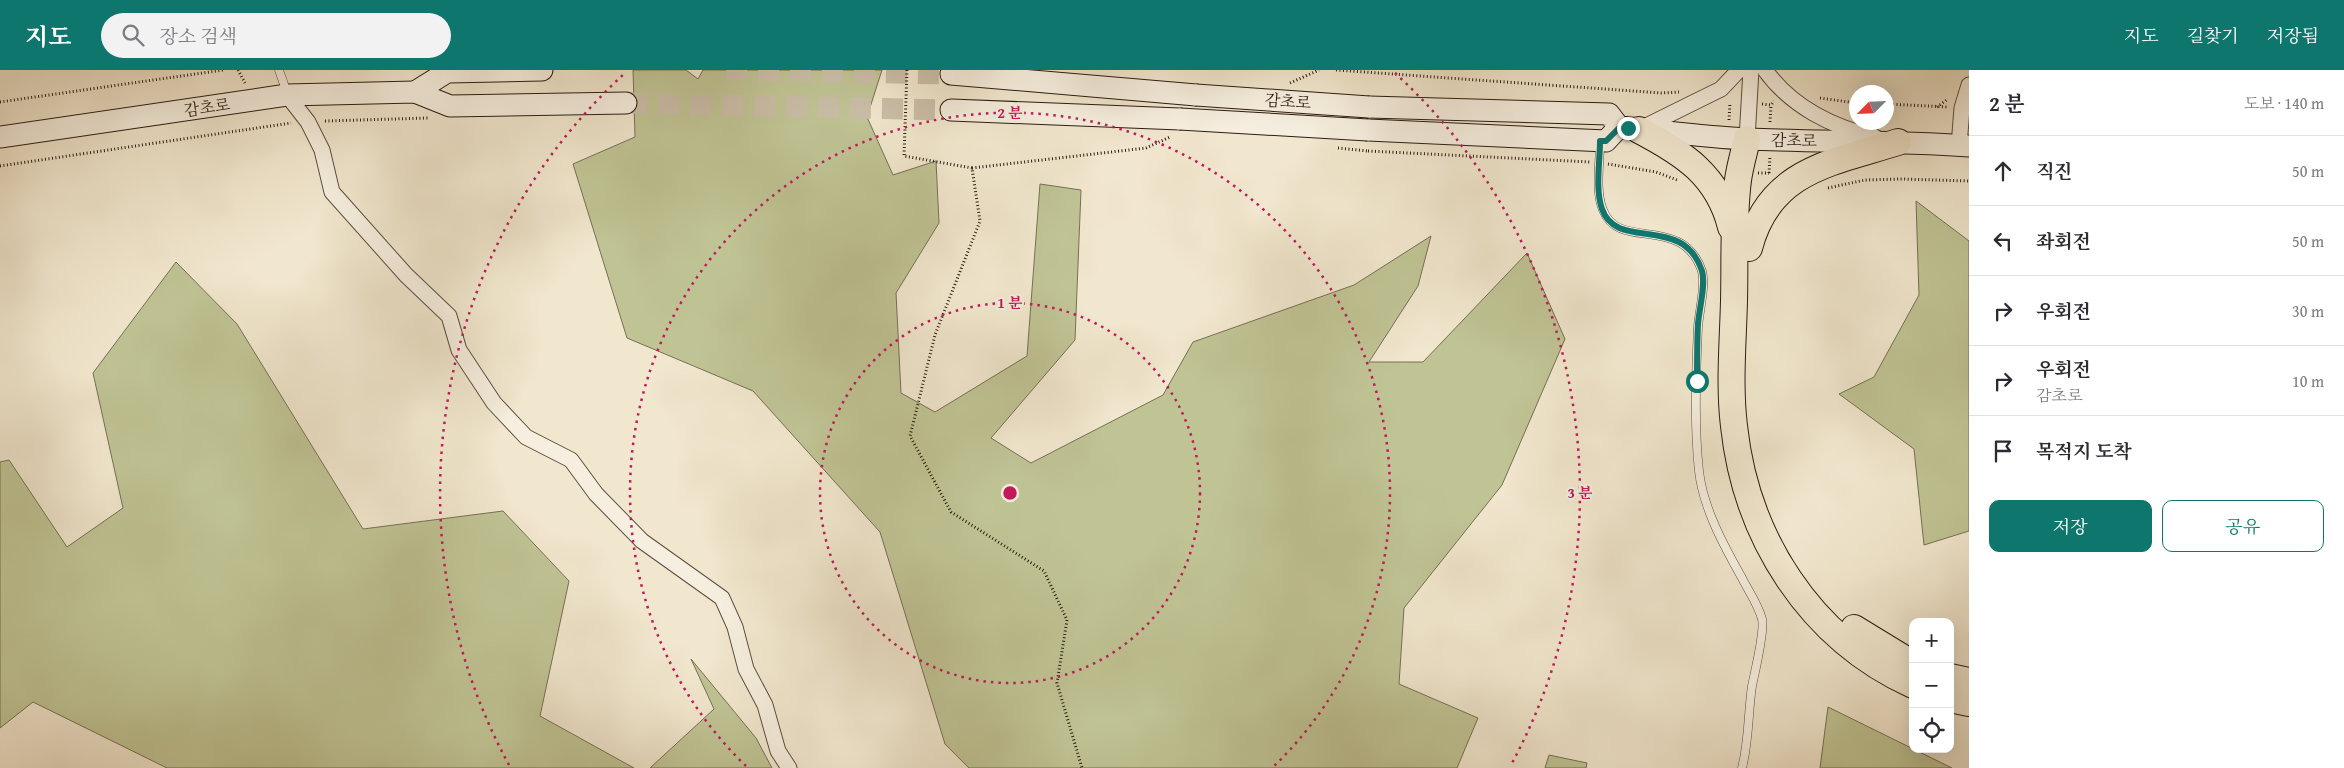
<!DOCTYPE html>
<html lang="ko">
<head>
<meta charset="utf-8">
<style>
	:root { --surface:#fff; --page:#f2f2f3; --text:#2b2b33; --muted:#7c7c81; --line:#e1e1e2; --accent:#0f766e }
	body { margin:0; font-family:"Gentium Book Plus","Noto Serif KR",serif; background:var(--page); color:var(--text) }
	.controls { position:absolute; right:15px; bottom:15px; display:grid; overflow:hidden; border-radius:10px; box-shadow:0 5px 20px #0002 }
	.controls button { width:45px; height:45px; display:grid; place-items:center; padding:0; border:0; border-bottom:1px solid var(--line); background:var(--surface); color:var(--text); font:25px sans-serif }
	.compass { position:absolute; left:1849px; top:15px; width:45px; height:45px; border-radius:50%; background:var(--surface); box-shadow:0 5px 20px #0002; rotate:246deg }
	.stop { position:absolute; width:15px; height:15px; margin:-11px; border:4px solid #0f766e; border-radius:50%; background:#fff }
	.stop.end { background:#0f766e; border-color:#fff; box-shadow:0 1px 5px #0008 }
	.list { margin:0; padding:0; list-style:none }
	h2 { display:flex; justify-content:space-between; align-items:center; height:65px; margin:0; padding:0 20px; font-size:21px }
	h2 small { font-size:16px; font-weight:400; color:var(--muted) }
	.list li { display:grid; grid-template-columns:32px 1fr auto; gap:15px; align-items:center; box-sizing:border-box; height:70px; padding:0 20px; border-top:1px solid var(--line) }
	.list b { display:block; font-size:19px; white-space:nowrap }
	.list p { margin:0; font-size:16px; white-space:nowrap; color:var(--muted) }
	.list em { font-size:16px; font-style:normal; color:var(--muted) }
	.actions { display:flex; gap:10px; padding:15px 20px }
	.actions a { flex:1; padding:11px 0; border:1px solid var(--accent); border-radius:10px; text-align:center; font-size:18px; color:var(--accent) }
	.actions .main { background:var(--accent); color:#fff }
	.icon { flex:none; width:28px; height:28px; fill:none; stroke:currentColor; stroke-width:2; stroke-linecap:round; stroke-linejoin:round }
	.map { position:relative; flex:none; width:1969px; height:698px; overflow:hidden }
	header { display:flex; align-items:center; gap:30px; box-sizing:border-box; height:70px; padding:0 25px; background:var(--accent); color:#fff }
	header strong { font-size:24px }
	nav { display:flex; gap:28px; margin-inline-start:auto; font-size:18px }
	.search { width:350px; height:45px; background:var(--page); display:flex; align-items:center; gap:12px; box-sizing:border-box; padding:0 18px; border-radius:28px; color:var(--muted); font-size:19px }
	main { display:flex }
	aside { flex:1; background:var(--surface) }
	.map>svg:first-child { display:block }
	.green { fill:#c0c495; stroke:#767054 }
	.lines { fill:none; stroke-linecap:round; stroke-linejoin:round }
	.secondary-tunnel { stroke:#cabea8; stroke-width:21; stroke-dasharray:21 11; stroke-linecap:butt }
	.lane-casing { stroke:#5d4f41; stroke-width:9 }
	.street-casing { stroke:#5d4f41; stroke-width:17 }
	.secondary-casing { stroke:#2c1c12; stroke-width:23 }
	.highway-casing { stroke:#2c1c12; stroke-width:28 }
	.path { stroke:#2c1c12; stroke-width:3; stroke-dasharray:1 2.5; stroke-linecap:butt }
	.lane { stroke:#f6efdf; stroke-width:8 }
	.street { stroke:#f6efdf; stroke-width:15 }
	.secondary { stroke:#f6efdf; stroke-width:21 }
	.highway { stroke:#f1e7ce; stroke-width:26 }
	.secondary-bridge-casing { stroke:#2c1c12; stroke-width:23; stroke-linecap:butt }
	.path-bridge { stroke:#2c1c12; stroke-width:3; stroke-dasharray:1 2.5; stroke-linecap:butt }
	.secondary-bridge { stroke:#f6efdf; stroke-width:21 }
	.route { stroke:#0f766e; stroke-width:6 }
	.ring { fill:none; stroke:#c2185b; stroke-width:2.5; stroke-dasharray:2.5 5 }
	.labels { text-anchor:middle; stroke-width:4; stroke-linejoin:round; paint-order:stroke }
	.street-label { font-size:16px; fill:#2c1c12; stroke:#f6efdf }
	.centre { fill:#c2185b; stroke:#f6efdf; stroke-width:2.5 }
	.ring-label { font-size:15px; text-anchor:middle; font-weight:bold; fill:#c2185b; stroke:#f6efdf; stroke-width:4; stroke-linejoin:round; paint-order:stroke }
</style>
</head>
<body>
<header>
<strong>지도</strong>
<div class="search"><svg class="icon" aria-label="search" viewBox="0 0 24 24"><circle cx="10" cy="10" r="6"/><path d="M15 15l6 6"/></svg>장소 검색</div>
<nav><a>지도</a><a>길찾기</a><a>저장됨</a></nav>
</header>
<main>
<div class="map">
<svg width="1969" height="698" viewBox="0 0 1969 698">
	<rect width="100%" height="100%" fill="#f1e7ce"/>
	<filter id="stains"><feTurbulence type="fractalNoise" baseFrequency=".004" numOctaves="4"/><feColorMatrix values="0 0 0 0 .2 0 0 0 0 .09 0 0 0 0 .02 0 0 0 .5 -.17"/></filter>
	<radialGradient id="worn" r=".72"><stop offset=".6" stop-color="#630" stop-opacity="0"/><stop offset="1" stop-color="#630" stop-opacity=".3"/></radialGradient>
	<g class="green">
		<polygon points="633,0 686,0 698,9 703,0 882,0 867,47 893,105 936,91 939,153 896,223 901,323 935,342 1027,286 1040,114 1081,120 1075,270 991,368 1031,393 1163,325 1193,272 1354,215 1431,166 1418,216 1369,292 1423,292 1527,183 1565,269 1502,415 1404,538 1399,614 1478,648 1457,698 969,698 945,674 880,462 753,321 627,268 573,94 635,67"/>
		<polygon points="1916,131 1969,171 1969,461 1924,475 1914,379 1839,324 1874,307 1919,225"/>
		<polygon points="176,192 237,254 363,459 503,441 569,511 540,646 634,698 167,698 33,632 0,658 0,392 9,390 67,477 123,438 93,303"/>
		<polygon points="691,589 756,668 772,698 650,698 714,639"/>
		<polygon points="1828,637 1952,698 1820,698"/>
		<polygon points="1549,685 1587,693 1586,698 1545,698"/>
	</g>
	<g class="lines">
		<g class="secondary-tunnel">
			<polyline points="726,0 951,4"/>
			<polyline points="626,33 951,40"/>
		</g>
		<g class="lane-casing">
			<g id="lane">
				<polyline points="279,0 287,23"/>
				<path d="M1600,73C1600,93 1595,121 1603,140C1619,182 1682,143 1702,201C1706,215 1699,242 1698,257C1696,302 1694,356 1699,401C1703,438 1724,476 1742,508C1749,522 1758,534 1762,549C1765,561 1755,601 1752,616C1748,643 1749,671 1742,698"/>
			</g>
		</g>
		<g class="street-casing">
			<g id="street">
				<path d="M1765,0C1791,36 1832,57 1875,67"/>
				<polyline points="287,25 308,52 322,80 332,122 406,205 449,246 459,280 494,333 526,367 571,390 596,424 642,471 722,528 735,557 746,599 765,635 778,681 789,698"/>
				<polyline points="1640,59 1721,19 1739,0"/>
				<polyline points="1747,69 1751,0"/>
				<polyline points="1959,76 1962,38 1969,15"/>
			</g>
		</g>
		<g class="secondary-casing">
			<g id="secondary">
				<polyline points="951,4 1196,25"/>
				<polyline points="415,22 447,2 542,0"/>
				<path d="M1369,37L1609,44L1619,57C1662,61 1705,67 1748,69C1822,72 1895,71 1969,76"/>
				<polyline points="951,40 1180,49"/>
				<polyline points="1368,60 1606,71 1619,57"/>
				<polyline points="0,67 287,25 415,22 450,36 626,33"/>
			</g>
		</g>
		<g class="highway-casing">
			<g id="highway">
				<path d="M1639,60C1683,83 1718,105 1731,157"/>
				<path d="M1747,69C1744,83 1740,96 1738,110C1733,149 1735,191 1734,231C1733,272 1729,315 1734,356C1746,468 1810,568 1913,615"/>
				<path d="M1749,178C1769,100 1831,93 1898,72"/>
				<polyline points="1854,558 1913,594"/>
				<polyline points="1950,607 1969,611"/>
				<polyline points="1950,629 1969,633"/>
			</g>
		</g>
		<g class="path">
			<polyline points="238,0 245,13"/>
			<polyline points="907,0 904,86 972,98 980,151 935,265 910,366 951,442 1044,501 1067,550 1057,613 1082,698"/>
			<polyline points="1336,0 1661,23 1679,22"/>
			<polyline points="1290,13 1319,0"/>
			<polyline points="1820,28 1856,33"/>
			<polyline points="0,32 223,0"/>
			<polyline points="1762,34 1771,35 1774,31"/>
			<polyline points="1886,34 1948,37"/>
			<polyline points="1937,37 1948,29"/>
			<polyline points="1729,50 1730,33"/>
			<polyline points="325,51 428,48"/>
			<polyline points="1770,52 1771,35"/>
			<polyline points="1368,81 1590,92"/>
			<polyline points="1608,94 1656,102 1677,110"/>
			<polyline points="0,96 291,53"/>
			<polyline points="972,98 1146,78 1170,67"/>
			<polyline points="1758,103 1769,103 1771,105"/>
			<polyline points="1769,103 1770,86"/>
			<polyline points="1828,118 1865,110 1901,109 1969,111"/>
		</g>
		<use href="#lane" class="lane"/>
		<use href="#street" class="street"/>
		<use href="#secondary" class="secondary"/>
		<use href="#highway" class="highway"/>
		<g class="secondary-bridge-casing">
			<g id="secondary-bridge">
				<polyline points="1196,25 1369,37"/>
				<polyline points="1180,49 1368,60"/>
			</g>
		</g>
		<polyline class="path-bridge" points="1338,78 1368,81"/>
		<use href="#secondary-bridge" class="secondary-bridge"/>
	</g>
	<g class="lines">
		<path class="route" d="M1628,58L1620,57L1606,71H1600C1600,92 1595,119 1602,139C1617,182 1683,143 1702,201C1706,214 1699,240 1698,254C1697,273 1697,292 1697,311"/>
	</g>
	<g class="ring">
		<circle cx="1010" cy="423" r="190"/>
		<path d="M746 696A380 380 0 1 1 1274 696"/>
		<path d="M509 695A570 570 0 0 1 625 3M1395 3A570 570 0 0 1 1511 695"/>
	</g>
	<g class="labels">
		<g class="street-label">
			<text transform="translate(1288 31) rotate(4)" y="6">감초로</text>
			<text transform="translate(207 37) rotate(-8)" y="6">감초로</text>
			<text transform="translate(1794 70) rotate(1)" y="6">감초로</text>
		</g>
	</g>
	<circle cx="1010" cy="423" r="8" class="centre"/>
	<g class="ring-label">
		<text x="1010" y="48">2 분</text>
		<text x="1010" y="238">1 분</text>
		<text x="1580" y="428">3 분</text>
	</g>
	<rect width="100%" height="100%" filter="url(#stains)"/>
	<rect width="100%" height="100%" fill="url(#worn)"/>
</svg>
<div class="controls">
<button>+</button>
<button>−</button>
<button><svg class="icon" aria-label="locate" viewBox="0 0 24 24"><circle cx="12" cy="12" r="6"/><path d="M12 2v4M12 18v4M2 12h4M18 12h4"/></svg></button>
</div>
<svg class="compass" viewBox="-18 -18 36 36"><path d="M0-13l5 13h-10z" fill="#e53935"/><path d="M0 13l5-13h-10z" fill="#7c7c81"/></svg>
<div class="stop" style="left:1697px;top:311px"></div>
<div class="stop end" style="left:1628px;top:58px"></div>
</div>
<aside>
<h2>2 분<small>도보 · 140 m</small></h2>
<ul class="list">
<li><svg class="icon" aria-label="ahead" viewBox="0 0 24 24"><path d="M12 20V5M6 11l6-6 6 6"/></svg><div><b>직진</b></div><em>50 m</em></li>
<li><svg class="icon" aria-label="left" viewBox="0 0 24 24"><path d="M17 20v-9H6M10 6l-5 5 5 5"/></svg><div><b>좌회전</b></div><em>50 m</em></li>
<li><svg class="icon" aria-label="right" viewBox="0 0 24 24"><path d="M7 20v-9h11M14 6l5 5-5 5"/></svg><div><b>우회전</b></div><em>30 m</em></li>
<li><svg class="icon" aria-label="right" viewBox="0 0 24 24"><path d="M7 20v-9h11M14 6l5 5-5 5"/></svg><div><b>우회전</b><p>감초로</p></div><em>10 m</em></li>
<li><svg class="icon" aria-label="arrive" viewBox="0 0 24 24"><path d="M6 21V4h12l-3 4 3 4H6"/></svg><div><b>목적지 도착</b></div></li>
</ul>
<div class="actions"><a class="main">저장</a><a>공유</a></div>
</aside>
</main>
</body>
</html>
